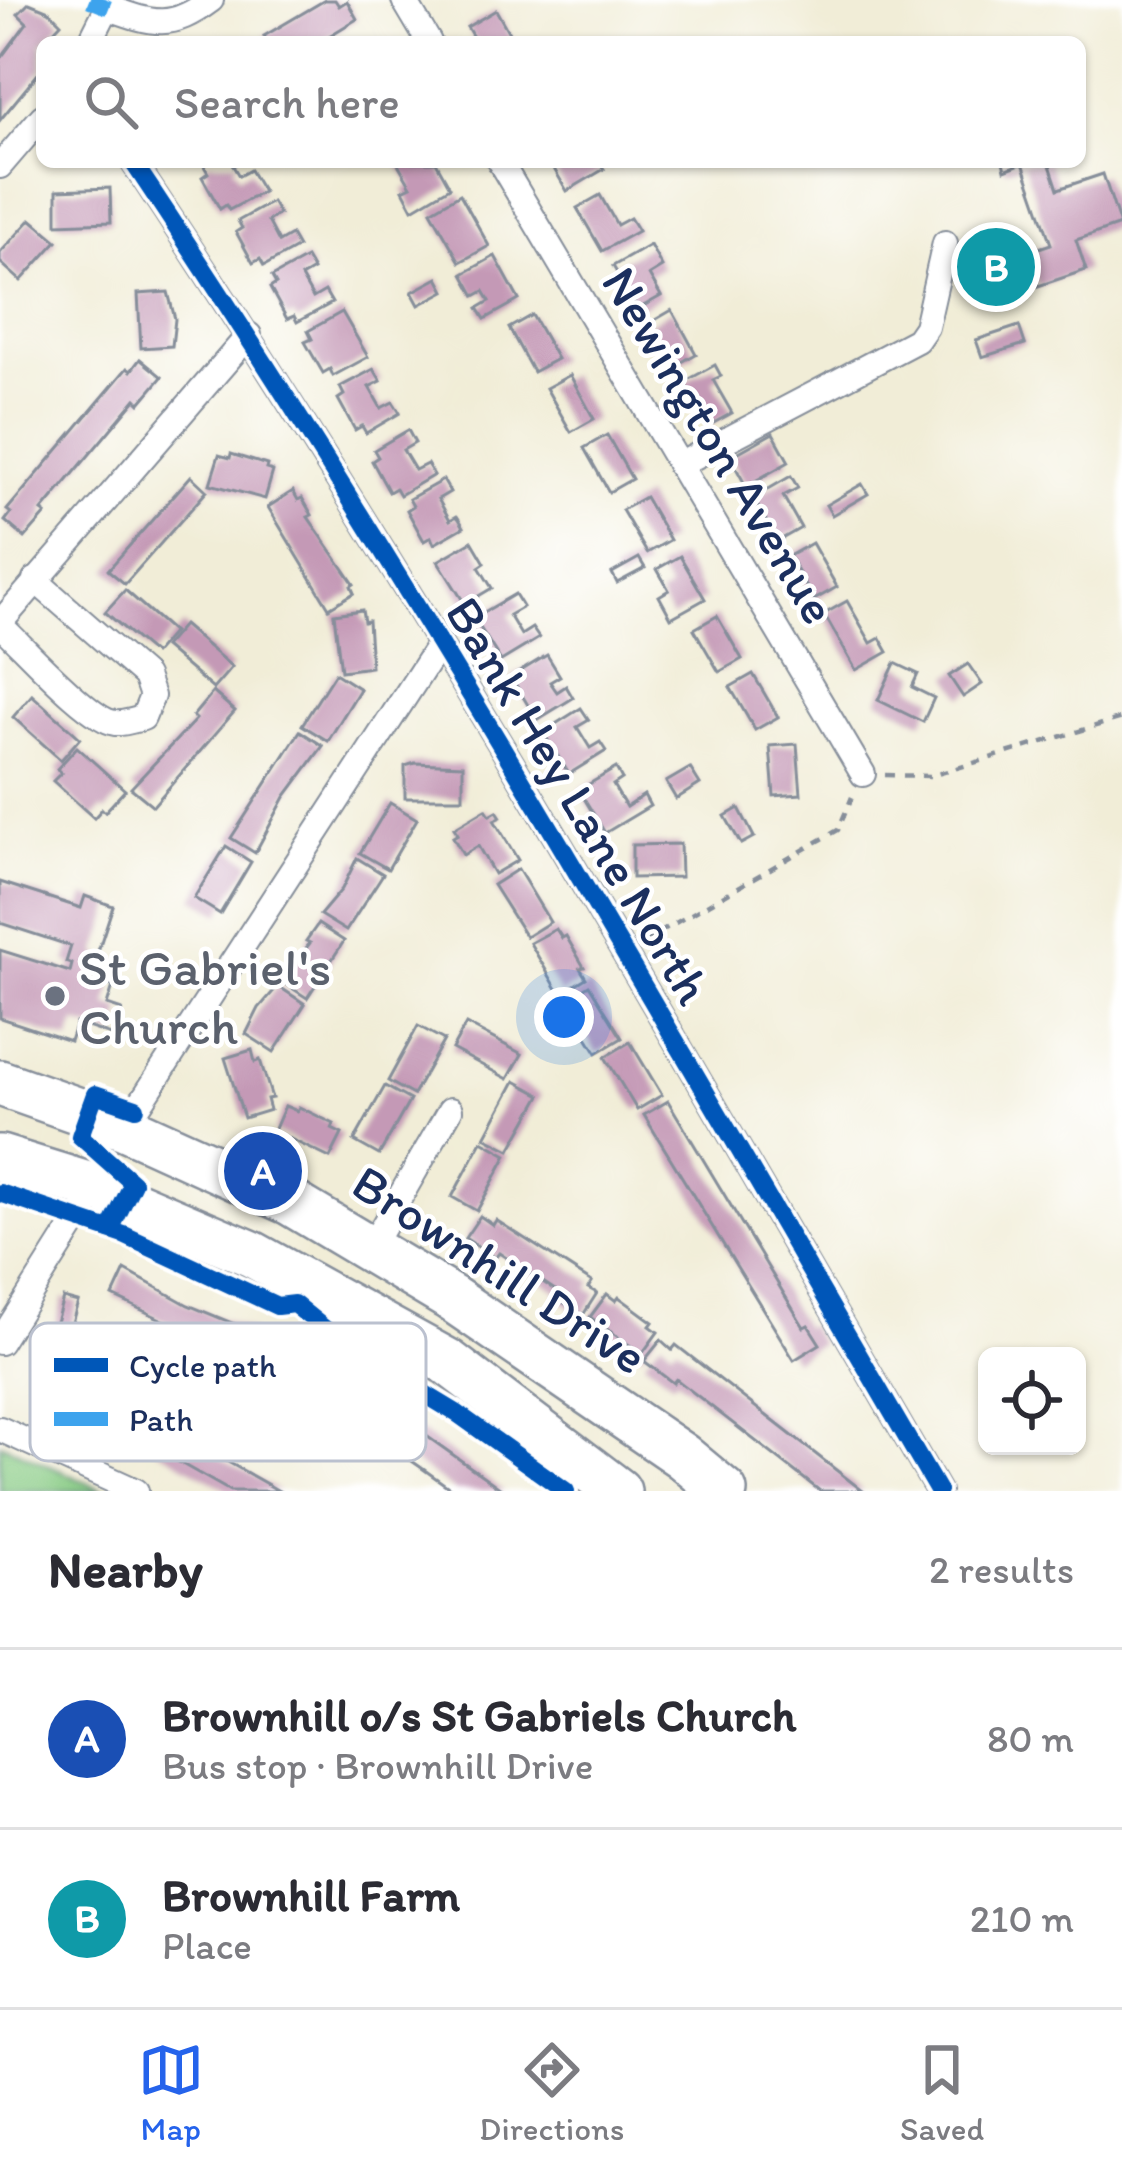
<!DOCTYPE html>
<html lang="en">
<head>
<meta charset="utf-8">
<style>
	:root { --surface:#fff; --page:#f2f2f3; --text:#2b2b33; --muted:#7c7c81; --line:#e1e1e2; --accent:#2563eb }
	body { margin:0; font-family:Itim,sans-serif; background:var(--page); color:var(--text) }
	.controls { position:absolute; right:36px; bottom:36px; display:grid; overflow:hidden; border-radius:18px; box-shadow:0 3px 9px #0004 }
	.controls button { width:108px; height:108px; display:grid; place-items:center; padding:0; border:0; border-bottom:3px solid var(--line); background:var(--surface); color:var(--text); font:60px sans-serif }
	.you { position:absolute; left:564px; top:1017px; width:42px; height:42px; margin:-30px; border:9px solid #fff; border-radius:50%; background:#1a73e8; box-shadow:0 0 0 18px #1a73e833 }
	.badge { display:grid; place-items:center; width:78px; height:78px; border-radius:50%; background:var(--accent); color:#fff; font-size:39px; font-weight:700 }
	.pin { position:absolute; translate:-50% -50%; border:6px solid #fff; box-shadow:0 3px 12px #0006 }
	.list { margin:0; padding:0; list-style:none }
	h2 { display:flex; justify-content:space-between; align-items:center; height:156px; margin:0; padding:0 48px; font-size:51px }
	h2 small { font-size:39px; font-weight:400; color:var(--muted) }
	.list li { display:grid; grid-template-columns:78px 1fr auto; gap:36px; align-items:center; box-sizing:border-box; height:180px; padding:0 48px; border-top:3px solid var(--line) }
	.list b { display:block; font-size:45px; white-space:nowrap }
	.list p { margin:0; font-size:39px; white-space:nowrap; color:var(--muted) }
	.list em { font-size:39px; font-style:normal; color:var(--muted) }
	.icon { flex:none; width:66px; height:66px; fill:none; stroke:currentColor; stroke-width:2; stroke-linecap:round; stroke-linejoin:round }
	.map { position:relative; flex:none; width:1122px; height:1491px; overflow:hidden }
	.search { position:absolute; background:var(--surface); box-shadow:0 3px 9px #0004; left:36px; right:36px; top:36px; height:132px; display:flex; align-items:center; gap:30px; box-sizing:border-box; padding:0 42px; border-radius:18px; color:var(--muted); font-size:45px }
	.sheet { height:516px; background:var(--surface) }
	nav { display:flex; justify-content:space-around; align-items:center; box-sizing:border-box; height:168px; border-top:3px solid var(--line); background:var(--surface); font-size:33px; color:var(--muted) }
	nav a { display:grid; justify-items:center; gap:6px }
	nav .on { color:var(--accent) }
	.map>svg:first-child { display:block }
	.green { fill:#88cb84; stroke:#527d71; stroke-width:3 }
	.building { fill:#c499b6 }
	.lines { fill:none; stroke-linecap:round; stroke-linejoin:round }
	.lane-casing { stroke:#868e9a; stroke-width:16 }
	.street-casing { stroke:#868e9a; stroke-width:28 }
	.highway-casing { stroke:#868e9a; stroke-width:50 }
	.path { stroke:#868e9a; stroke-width:4.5; stroke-dasharray:9 9; stroke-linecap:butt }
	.lane { stroke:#fff; stroke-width:12 }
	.street { stroke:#fff; stroke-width:24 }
	.highway { stroke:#fff; stroke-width:45 }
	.quiet { stroke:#3da3ed; stroke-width:15; stroke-dasharray:30 15; stroke-linecap:butt }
	.cycleway-casing { stroke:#fff; stroke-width:26 }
	.cycleway { stroke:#0057b8; stroke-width:18 }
	.worship-dot { fill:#6b7280; stroke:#fff; stroke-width:4.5 }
	.labels { text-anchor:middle; stroke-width:9; stroke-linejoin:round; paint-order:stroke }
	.street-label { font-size:51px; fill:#1b2f5e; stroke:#fff }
	.worship-label { font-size:51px; fill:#5b616d; stroke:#fff; text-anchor:start }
	.key { fill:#fff; stroke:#bbc1cf; stroke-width:3 }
	.key-label { font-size:33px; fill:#1b2f5e }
</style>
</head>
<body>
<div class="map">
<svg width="1122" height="1491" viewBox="0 0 1122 1491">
	<rect width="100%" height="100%" fill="#fff"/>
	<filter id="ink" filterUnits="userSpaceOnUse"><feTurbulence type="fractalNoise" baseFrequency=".00833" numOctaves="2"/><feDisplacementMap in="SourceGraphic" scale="24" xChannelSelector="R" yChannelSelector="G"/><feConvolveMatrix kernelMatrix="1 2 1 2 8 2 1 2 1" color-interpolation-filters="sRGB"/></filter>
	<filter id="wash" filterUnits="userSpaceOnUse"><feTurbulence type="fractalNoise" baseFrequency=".004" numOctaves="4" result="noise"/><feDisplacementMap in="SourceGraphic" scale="48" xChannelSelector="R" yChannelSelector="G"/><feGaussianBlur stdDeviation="2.7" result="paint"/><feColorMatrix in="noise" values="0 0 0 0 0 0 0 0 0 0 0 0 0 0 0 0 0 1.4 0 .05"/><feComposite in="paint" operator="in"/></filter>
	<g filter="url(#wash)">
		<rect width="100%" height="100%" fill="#f1edd7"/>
		<polygon class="green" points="0,1443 105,1491 0,1491"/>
		<g id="blocks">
			<g class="building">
				<polygon points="325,0 335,0 339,6 347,1 357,19 319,42 268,42 264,36"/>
				<polygon points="29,3 49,11 61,23 45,40 47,42 42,42 42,69 0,120 0,59 27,23 18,14"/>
				<polygon points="496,10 514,42 476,42 467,27"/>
				<polygon points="210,162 239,162 233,166 239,176 250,170 263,192 229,210 226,205 220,209 202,177 208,173 204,166"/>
				<polygon points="397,162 436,162 450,187 413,209 403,190 411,186"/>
				<polygon points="550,162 599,162 604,169 567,191"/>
				<polygon points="1003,162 1049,162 1058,189 1103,174 1120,225 1076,240 1086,270 1038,286 1027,252 1051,244 1023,163 1005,170"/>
				<polygon points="110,188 111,222 57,224 57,190"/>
				<polygon points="460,194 489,246 460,262 431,211"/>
				<polygon points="600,195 617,225 630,218 638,231 602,251 577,208"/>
				<polygon points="272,202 279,214 268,221 279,242 291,235 298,247 264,266 260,259 253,263 236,232 242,228 238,221"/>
				<polygon points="31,219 57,241 21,281 0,262 0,253"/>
				<polygon points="1005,232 1024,290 987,302 968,244"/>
				<polygon points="650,245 662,267 649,275 661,296 638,309 613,266"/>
				<polygon points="495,256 519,300 485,319 478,308 490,301 484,291 475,296 463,274"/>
				<polygon points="306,258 313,270 301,277 313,298 325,291 332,303 297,322 294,316 287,319 270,288 276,284 272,277"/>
				<polygon points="438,278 445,291 419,305 412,292"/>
				<polygon points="168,292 175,319 172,346 141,348 138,294"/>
				<polygon points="672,310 696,354 673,367 648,324"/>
				<polygon points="342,312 368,357 333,376 330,369 323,373 305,342 312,339 308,331"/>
				<polygon points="532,315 557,359 533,372 509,328"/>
				<polygon points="1019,326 1025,344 982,357 976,340"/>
				<polygon points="140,359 162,377 140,403 136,399 42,511 46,514 25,538 5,521 11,513 7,510 127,368 131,371"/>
				<polygon points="715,365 721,376 713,380 732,413 708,426 684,382"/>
				<polygon points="374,369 381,381 369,387 381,408 393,402 400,413 366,433 362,426 355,430 338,399 344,395 340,387"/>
				<polygon points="570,375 594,419 571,432 546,388"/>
				<polygon points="408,430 415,443 403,450 415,470 427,464 434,475 400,495 396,488 389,492 372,461 378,457 374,450"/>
				<polygon points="773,433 789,462 746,486 730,457"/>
				<polygon points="607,435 632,479 609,492 584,448"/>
				<polygon points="231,454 267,465 266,469 273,471 265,499 210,484 219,455 230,458"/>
				<polygon points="191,476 207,491 125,584 108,570"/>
				<polygon points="791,476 798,488 783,496 801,528 778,541 753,498"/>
				<polygon points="443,480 450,492 438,499 450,520 457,516 464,527 434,544 431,537 424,541 407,510 413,506 409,499"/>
				<polygon points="862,484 868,494 832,515 826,505"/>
				<polygon points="293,491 298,500 302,498 312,515 308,517 354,584 351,586 354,593 329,608 268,507"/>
				<polygon points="645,497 670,540 647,553 622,510"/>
				<polygon points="472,541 485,563 479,567 492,588 465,604 438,561"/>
				<polygon points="812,543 837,587 814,600 789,556"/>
				<polygon points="680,556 705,599 671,618 659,596 669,590 657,569"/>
				<polygon points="639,558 645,568 617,583 612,573"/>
				<polygon points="125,590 173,632 154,654 105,612"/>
				<polygon points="515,594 523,607 509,615 521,635 532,628 539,638 501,661 474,618"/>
				<polygon points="847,601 871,643 880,638 888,652 856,670 824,614"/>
				<polygon points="362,610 364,622 368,621 371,667 341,671 334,614"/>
				<polygon points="717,616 742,659 719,672 694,629"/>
				<polygon points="183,625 232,667 213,689 164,647"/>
				<polygon points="547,655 560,676 550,682 557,692 566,686 573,698 537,720 511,677"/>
				<polygon points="895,663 918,674 912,687 934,698 923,722 878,700"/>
				<polygon points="968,664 982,684 963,697 949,676"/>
				<polygon points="335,673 360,689 328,741 302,725"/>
				<polygon points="753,674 778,717 755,730 730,687"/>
				<polygon points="213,692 235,711 153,806 131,788 196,719 193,716"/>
				<polygon points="32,695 80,738 61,760 13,717"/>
				<polygon points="581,708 589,720 577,727 590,748 600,742 606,751 569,774 543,732"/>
				<polygon points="300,731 323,746 285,797 255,853 231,838"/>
				<polygon points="797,744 801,794 774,796 770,746"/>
				<polygon points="77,747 125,790 105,812 102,809 94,818 53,781 61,773 57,769"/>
				<polygon points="415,763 463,765 463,798 405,798 405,766"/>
				<polygon points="616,768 622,779 613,785 626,807 644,795 650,806 605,833 579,790"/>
				<polygon points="690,768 700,784 676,799 666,782"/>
				<polygon points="390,803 417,819 388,869 360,853"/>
				<polygon points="739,808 754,837 741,844 725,816"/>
				<polygon points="486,809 490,815 497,811 501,817 494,820 518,860 494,874 478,846 463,855 453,837 458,834 454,828"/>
				<polygon points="680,844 681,877 632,878 632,845"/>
				<polygon points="226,846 251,862 220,914 194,898"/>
				<polygon points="357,858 383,874 346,931 320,915 342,889"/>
				<polygon points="518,869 550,922 526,937 493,885"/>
				<polygon points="0,882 81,908 85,896 113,906 97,954 103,956 95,981 113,986 107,1005 122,1010 114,1036 76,1023 70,1041 0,1018 0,950 70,972 72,964 66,962 71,946 0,923"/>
				<polygon points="318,924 344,941 307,998 281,981 310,943 306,941"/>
				<polygon points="556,929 562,938 566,936 584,967 580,968 586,978 560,994 530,943"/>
				<polygon points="589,985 622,1038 597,1053 564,1000"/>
				<polygon points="278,986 305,1004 274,1052 246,1034 259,1008"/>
				<polygon points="466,1024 522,1054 508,1079 452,1049"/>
				<polygon points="418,1026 444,1040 413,1095 388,1081"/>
				<polygon points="630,1042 662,1095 637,1110 605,1057"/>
				<polygon points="252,1050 255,1062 260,1060 272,1098 267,1099 270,1110 244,1118 225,1058"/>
				<polygon points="515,1081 541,1095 510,1150 485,1137"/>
				<polygon points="385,1086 410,1100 379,1155 354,1141"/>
				<polygon points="668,1101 799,1319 804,1327 808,1325 820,1344 794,1360 644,1115"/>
				<polygon points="285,1106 297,1111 299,1107 334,1124 332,1129 342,1134 330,1158 274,1131"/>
				<polygon points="482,1141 507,1155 477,1211 452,1197"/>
				<polygon points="480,1216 493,1225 496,1220 592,1282 588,1288 597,1293 583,1315 555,1297 558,1292 499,1253 495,1258 465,1238"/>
				<polygon points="125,1270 188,1305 254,1332 242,1358 113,1296"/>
				<polygon points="607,1294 616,1301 619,1297 653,1322 650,1326 658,1332 642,1354 590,1317"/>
				<polygon points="63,1298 78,1302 69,1333 54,1329"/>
				<polygon points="661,1340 672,1350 676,1345 863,1491 820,1491 676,1379 673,1383 644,1361"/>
				<polygon points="52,1363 54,1368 67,1363 81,1400 44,1414 29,1378 41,1374 39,1368"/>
				<polygon points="122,1407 136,1415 138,1411 279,1491 230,1491 143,1442 140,1447 109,1430"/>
				<polygon points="386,1408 413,1423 411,1425 504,1491 454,1491 419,1466 370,1432"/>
			</g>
		</g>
	</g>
	<g filter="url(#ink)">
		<use href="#blocks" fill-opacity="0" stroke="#868e9a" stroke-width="3"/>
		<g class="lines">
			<g class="lane-casing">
				<path id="lane" d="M283,1292C331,1347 399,1375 459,1414C495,1439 530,1466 566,1491"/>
			</g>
			<g class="street-casing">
				<g id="street">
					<polyline points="404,0 429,42"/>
					<path d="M109,8C154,24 171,30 211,0"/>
					<polyline points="90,42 111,0"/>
					<path d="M133,162C421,592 677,1044 938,1491"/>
					<polyline points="500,162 863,774"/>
					<polyline points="0,166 42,117"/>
					<polyline points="679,465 917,340 926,327 945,243"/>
					<polyline points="0,623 249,335"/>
					<path d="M0,625C22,645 90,721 115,723C123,724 135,720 143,718L152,696L145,676L35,580"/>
					<polyline points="125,1127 438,646"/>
					<polyline points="370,1249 450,1110"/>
					<polyline points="0,1342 97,1188"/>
					<polyline points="0,1429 136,1491"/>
				</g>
			</g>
			<g class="highway-casing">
				<g id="highway">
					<polyline points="0,1083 125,1127 290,1202 451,1298 682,1456 724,1491"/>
					<polyline points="0,1158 97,1188 252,1254 448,1362 618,1491"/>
				</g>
			</g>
			<g class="path">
				<polyline points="885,775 931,776 1122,718"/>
				<polyline points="644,941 838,830 852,797"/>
			</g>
			<use href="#lane" class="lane"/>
			<use href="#street" class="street"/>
			<use href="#highway" class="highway"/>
			<polyline class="quiet" points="89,0 109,8"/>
			<g class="cycleway-casing">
				<g id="cycleway">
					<path d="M133,162C421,592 677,1044 938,1491"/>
					<polyline points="0,1193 124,1235 277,1306 294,1304 347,1347 458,1414 566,1491"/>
					<polyline points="110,1230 133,1183 80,1136 95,1094 136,1108"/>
				</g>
			</g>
			<use href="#cycleway" class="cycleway"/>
		</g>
	</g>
	<circle class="worship-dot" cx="55" cy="996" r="12"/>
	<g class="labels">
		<g class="street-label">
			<text transform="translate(720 445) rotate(59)" y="18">Newington Avenue</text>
			<text transform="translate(579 800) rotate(59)" y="18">Bank Hey Lane North</text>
			<text transform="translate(500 1269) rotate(33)" y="18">Brownhill Drive</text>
		</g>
		<g class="worship-label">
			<text x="79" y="985">St Gabriel's<tspan x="79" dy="59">Church</tspan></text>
		</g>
	</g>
	<rect x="30" y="1323" width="396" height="138" rx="18" class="key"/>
	<rect x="54" y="1358" width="54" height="14" fill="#0057b8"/>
	<rect x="54" y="1412" width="54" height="14" fill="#3da3ed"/>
	<g class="key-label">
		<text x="129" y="1377">Cycle path</text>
		<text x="129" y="1431">Path</text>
	</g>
</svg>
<div class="controls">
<button><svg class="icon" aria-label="locate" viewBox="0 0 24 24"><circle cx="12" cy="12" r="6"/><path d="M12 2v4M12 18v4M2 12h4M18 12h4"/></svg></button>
</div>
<div class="you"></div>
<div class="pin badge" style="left:263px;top:1171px;background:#1a4fb4">A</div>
<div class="pin badge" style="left:996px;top:267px;background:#0f9aa8">B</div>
<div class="search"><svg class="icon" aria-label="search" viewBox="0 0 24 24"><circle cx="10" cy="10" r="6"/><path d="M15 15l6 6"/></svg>Search here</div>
</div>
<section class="sheet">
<h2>Nearby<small>2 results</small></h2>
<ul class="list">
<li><span class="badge" style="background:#1a4fb4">A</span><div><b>Brownhill o/s St Gabriels Church</b><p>Bus stop · Brownhill Drive</p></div><em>80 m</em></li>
<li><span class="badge" style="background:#0f9aa8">B</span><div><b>Brownhill Farm</b><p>Place</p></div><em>210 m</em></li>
</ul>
</section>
<nav>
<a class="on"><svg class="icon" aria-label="map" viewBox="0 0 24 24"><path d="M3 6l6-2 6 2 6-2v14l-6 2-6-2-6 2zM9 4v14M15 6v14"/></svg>Map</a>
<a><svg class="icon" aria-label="directions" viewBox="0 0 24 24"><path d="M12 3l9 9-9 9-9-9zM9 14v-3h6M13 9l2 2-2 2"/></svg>Directions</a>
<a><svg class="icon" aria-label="saved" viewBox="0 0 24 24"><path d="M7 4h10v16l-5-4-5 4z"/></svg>Saved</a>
</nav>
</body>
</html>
